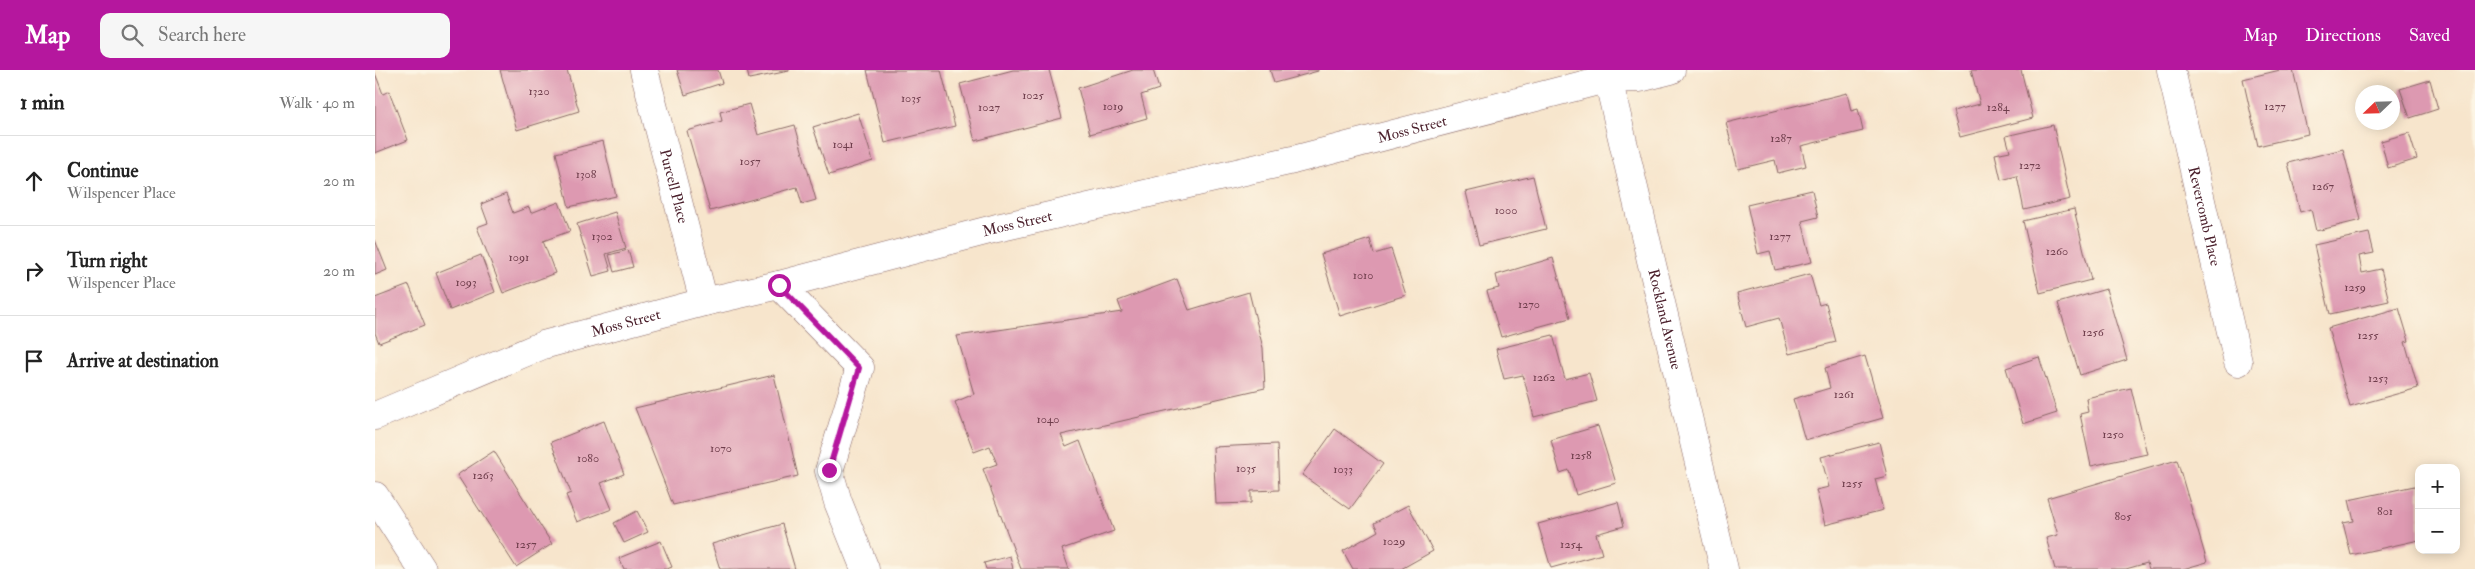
<!DOCTYPE html>
<html lang="en">
<head>
<meta charset="utf-8">
<style>
	:root { --surface:#fff; --page:#f6f6f6; --text:#222; --muted:#767676; --line:#e0e0e0; --accent:#b5179e }
	body { margin:0; font-family:"IM FELL Double Pica",serif; background:var(--page); color:var(--text) }
	.controls { position:absolute; right:15px; bottom:15px; display:grid; overflow:hidden; border-radius:10px; box-shadow:0 2px 12px #0003 }
	.controls button { width:45px; height:45px; display:grid; place-items:center; padding:0; border:0; border-bottom:1px solid var(--line); background:var(--surface); color:var(--text); font:25px sans-serif }
	.compass { position:absolute; left:1980px; top:15px; width:45px; height:45px; border-radius:50%; background:var(--surface); box-shadow:0 2px 12px #0003; rotate:247deg }
	.stop { position:absolute; width:15px; height:15px; margin:-11px; border:4px solid #b5179e; border-radius:50%; background:#fff }
	.stop.end { background:#b5179e; border-color:#fff; box-shadow:0 1px 5px #0008 }
	.list { margin:0; padding:0; list-style:none }
	h2 { display:flex; justify-content:space-between; align-items:center; height:65px; margin:0; padding:0 20px; font-size:21px }
	h2 small { font-size:16px; font-weight:400; color:var(--muted) }
	.list li { display:grid; grid-template-columns:32px 1fr auto; gap:15px; align-items:center; box-sizing:border-box; height:90px; padding:0 20px; border-top:1px solid var(--line) }
	.list b { display:block; font-size:19px; white-space:nowrap }
	.list p { margin:0; font-size:16px; white-space:nowrap; color:var(--muted) }
	.list em { font-size:16px; font-style:normal; color:var(--muted) }
	.icon { flex:none; width:28px; height:28px; fill:none; stroke:currentColor; stroke-width:2; stroke-linecap:round; stroke-linejoin:round }
	.map { position:relative; flex:none; width:2100px; height:499px; overflow:hidden }
	header { display:flex; align-items:center; gap:30px; box-sizing:border-box; height:70px; padding:0 25px; background:var(--accent); color:#fff }
	header strong { font-size:24px }
	nav { display:flex; gap:28px; margin-inline-start:auto; font-size:18px }
	.search { width:350px; height:45px; background:var(--page); display:flex; align-items:center; gap:12px; box-sizing:border-box; padding:0 18px; border-radius:10px; color:var(--muted); font-size:19px }
	main { display:flex }
	aside { flex:1; background:var(--surface) }
	.map>svg:first-child { display:block }
	.building { fill:#dd99b1 }
	.lines { fill:none; stroke-linecap:round; stroke-linejoin:round }
	.street-casing { stroke:#876463; stroke-width:29 }
	.secondary-casing { stroke:#876463; stroke-width:29 }
	.street { stroke:#fff; stroke-width:28 }
	.secondary { stroke:#fff; stroke-width:28 }
	.route { stroke:#b5179e; stroke-width:6 }
	.labels { text-anchor:middle; stroke-width:5; stroke-linejoin:round; paint-order:stroke }
	.number-label { font-size:12px; fill:#6f3e4c }
	.street-label { font-size:15px; fill:#4a1f2b; stroke:#fcf5e5 }
</style>
</head>
<body>
<header>
<strong>Map</strong>
<div class="search"><svg class="icon" aria-label="search" viewBox="0 0 24 24"><circle cx="10" cy="10" r="6"/><path d="M15 15l6 6"/></svg>Search here</div>
<nav><a>Map</a><a>Directions</a><a>Saved</a></nav>
</header>
<main>
<aside>
<h2>1 min<small>Walk · 40 m</small></h2>
<ul class="list">
<li><svg class="icon" aria-label="ahead" viewBox="0 0 24 24"><path d="M12 20V5M6 11l6-6 6 6"/></svg><div><b>Continue</b><p>Wilspencer Place</p></div><em>20 m</em></li>
<li><svg class="icon" aria-label="right" viewBox="0 0 24 24"><path d="M7 20v-9h11M14 6l5 5-5 5"/></svg><div><b>Turn right</b><p>Wilspencer Place</p></div><em>20 m</em></li>
<li><svg class="icon" aria-label="arrive" viewBox="0 0 24 24"><path d="M6 21V4h12l-3 4 3 4H6"/></svg><div><b>Arrive at destination</b></div></li>
</ul>
</aside>
<div class="map">
<svg width="2100" height="499" viewBox="0 0 2100 499">
	<rect width="100%" height="100%" fill="#fcf5e5"/>
	<filter id="ink" filterUnits="userSpaceOnUse"><feTurbulence type="fractalNoise" baseFrequency=".02" numOctaves="2"/><feDisplacementMap in="SourceGraphic" scale="10" xChannelSelector="R" yChannelSelector="G"/><feConvolveMatrix kernelMatrix="1 2 1 2 8 2 1 2 1" color-interpolation-filters="sRGB"/></filter>
	<filter id="wash" filterUnits="userSpaceOnUse"><feTurbulence type="fractalNoise" baseFrequency=".0096" numOctaves="4" result="noise"/><feDisplacementMap in="SourceGraphic" scale="20" xChannelSelector="R" yChannelSelector="G"/><feGaussianBlur stdDeviation="1.12" result="paint"/><feColorMatrix in="noise" values="0 0 0 0 0 0 0 0 0 0 0 0 0 0 0 0 0 1.4 0 .05"/><feComposite in="paint" operator="in"/></filter>
	<g filter="url(#wash)">
		<rect width="100%" height="100%" fill="#f7e5cc"/>
		<g id="blocks">
			<g class="building">
				<polygon points="125,0 192,0 204,41 142,60"/>
				<polygon points="302,0 343,0 347,13 310,25"/>
				<polygon points="372,0 414,0 414,1 374,9"/>
				<polygon points="492,0 566,0 580,56 510,73"/>
				<polygon points="638,0 674,0 687,48 600,71 585,14"/>
				<polygon points="758,0 778,0 784,19 766,25 772,48 715,64 703,18"/>
				<polygon points="895,0 943,0 943,1 899,13"/>
				<polygon points="1596,0 1646,0 1658,48 1585,67 1578,41 1605,34"/>
				<polygon points="1905,0 1918,0 1933,64 1883,76 1868,9"/>
				<polygon points="0,3 8,24 14,21 33,70 0,83"/>
				<polygon points="2055,10 2063,39 2035,48 2025,19"/>
				<polygon points="1472,23 1476,41 1483,39 1488,61 1426,76 1431,96 1403,103 1400,90 1363,99 1351,53"/>
				<polygon points="374,34 383,65 420,55 441,130 427,134 422,117 335,141 312,61 347,51 345,42"/>
				<polygon points="483,43 498,91 454,105 438,57"/>
				<polygon points="1678,55 1695,129 1649,140 1642,106 1626,110 1620,84 1635,81 1631,66"/>
				<polygon points="2034,63 2042,89 2013,98 2006,71"/>
				<polygon points="228,71 241,126 194,137 181,83"/>
				<polygon points="1968,79 1986,150 1941,161 1936,139 1925,142 1913,93"/>
				<polygon points="1158,106 1171,159 1104,175 1091,122"/>
				<polygon points="1437,120 1443,147 1427,151 1437,192 1400,200 1395,181 1383,184 1372,135"/>
				<polygon points="131,124 138,143 154,137 156,143 184,132 195,161 168,171 180,203 128,223 102,157 113,153 106,134"/>
				<polygon points="1699,139 1716,210 1665,223 1648,151"/>
				<polygon points="240,142 251,178 231,184 236,201 218,206 202,154"/>
				<polygon points="1994,163 1999,183 1984,186 1987,203 2006,199 2014,231 1955,244 1939,175"/>
				<polygon points="995,169 999,184 1016,179 1031,225 965,246 946,184"/>
				<polygon points="0,170 12,200 0,205"/>
				<polygon points="253,180 258,197 239,202 234,185"/>
				<polygon points="106,185 120,222 75,240 61,203"/>
				<polygon points="1178,188 1195,248 1126,267 1112,221 1124,218 1121,205"/>
				<polygon points="1435,204 1444,235 1451,233 1461,272 1414,284 1404,248 1371,257 1362,223"/>
				<polygon points="802,209 814,240 874,222 888,278 890,318 686,365 691,377 705,371 739,461 687,479 694,499 646,499 608,399 622,394 615,376 599,382 580,332 599,324 582,266 747,242 743,231"/>
				<polygon points="34,215 50,255 4,273 0,263 0,228"/>
				<polygon points="1731,219 1752,290 1705,305 1683,233"/>
				<polygon points="2024,238 2034,271 2030,272 2043,318 1975,337 1953,258"/>
				<polygon points="1178,265 1190,309 1214,303 1222,331 1159,347 1148,305 1129,309 1121,279"/>
				<polygon points="1490,286 1508,348 1430,370 1418,329 1455,318 1450,298"/>
				<polygon points="1664,287 1682,343 1648,354 1631,298"/>
				<polygon points="399,305 423,406 298,435 260,338"/>
				<polygon points="1756,318 1772,384 1716,396 1705,344 1713,342 1711,328"/>
				<polygon points="229,351 249,404 226,413 237,439 202,452 191,425 196,423 176,372"/>
				<polygon points="1223,356 1241,413 1201,425 1194,400 1185,403 1176,370"/>
				<polygon points="960,359 1008,394 975,439 927,405"/>
				<polygon points="1504,372 1512,406 1500,409 1508,440 1450,455 1441,420 1454,417 1446,387"/>
				<polygon points="902,374 904,420 876,421 876,433 841,434 838,377"/>
				<polygon points="119,381 177,474 141,497 82,405"/>
				<polygon points="1802,390 1832,492 1808,499 1774,499 1772,493 1751,499 1680,499 1671,468 1683,465 1672,428"/>
				<polygon points="2044,415 2044,470 1976,485 1968,453 1979,451 1974,430"/>
				<polygon points="1243,432 1249,456 1221,464 1227,484 1176,498 1163,454"/>
				<polygon points="1033,435 1058,481 1026,499 978,499 968,481 1003,461 999,453"/>
				<polygon points="262,441 273,462 249,473 239,453"/>
				<polygon points="407,454 420,499 345,499 337,474"/>
				<polygon points="286,471 297,497 292,499 249,499 244,488"/>
				<polygon points="635,486 638,499 611,499 609,493"/>
			</g>
		</g>
	</g>
	<g filter="url(#ink)">
		<use href="#blocks" fill-opacity="0" stroke="#876463" stroke-width="1"/>
		<g class="lines">
			<g class="street-casing">
				<g id="street">
					<path id="s1" d="M269,0L329,232"/>
					<path id="s2" d="M1796,0L1863,292"/>
					<polyline points="404,215 485,298 454,401 463,432 490,499"/>
				</g>
			</g>
			<g class="secondary-casing">
				<g id="secondary">
					<path id="s3" d="M1231,0L1349,499"/>
					<path id="s4" d="M0,346L168,275L329,232L404,215L622,158L918,90L1231,9L1265,8L1296,0"/>
					<polyline points="0,426 47,499"/>
				</g>
			</g>
			<use href="#street" class="street"/>
			<use href="#secondary" class="secondary"/>
		</g>
	</g>
	<g class="lines" filter="url(#ink)">
		<polyline class="route" points="404,215 484,298 454,400"/>
	</g>
	<g class="labels">
		<g class="number-label">
			<text x="164" y="25">1320</text>
			<text x="658" y="29">1025</text>
			<text x="536" y="32">1035</text>
			<text x="738" y="40">1019</text>
			<text x="1900" y="40">1277</text>
			<text x="614" y="41">1027</text>
			<text x="1623" y="41">1284</text>
			<text x="1406" y="72">1287</text>
			<text x="468" y="78">1041</text>
			<text x="375" y="95">1057</text>
			<text x="1655" y="99">1272</text>
			<text x="211" y="108">1308</text>
			<text x="1948" y="120">1267</text>
			<text x="1131" y="144">1000</text>
			<text x="227" y="170">1302</text>
			<text x="1405" y="170">1277</text>
			<text x="1682" y="185">1260</text>
			<text x="144" y="191">1091</text>
			<text x="988" y="209">1010</text>
			<text x="91" y="216">1093</text>
			<text x="1980" y="221">1259</text>
			<text x="1154" y="238">1270</text>
			<text x="1718" y="266">1256</text>
			<text x="1993" y="269">1255</text>
			<text x="1169" y="311">1262</text>
			<text x="2003" y="312">1253</text>
			<text x="1469" y="328">1261</text>
			<text x="673" y="353">1040</text>
			<text x="1738" y="368">1250</text>
			<text x="346" y="382">1070</text>
			<text x="1206" y="389">1258</text>
			<text x="213" y="392">1080</text>
			<text x="871" y="402">1035</text>
			<text x="968" y="403">1033</text>
			<text x="108" y="409">1263</text>
			<text x="1477" y="417">1255</text>
			<text x="2010" y="445">801</text>
			<text x="1748" y="450">805</text>
			<text x="1019" y="475">1029</text>
			<text x="151" y="478">1257</text>
			<text x="1196" y="478">1254</text>
		</g>
		<g class="street-label">
			<text dy="5" stroke="none"><textPath href="#s4" startOffset="1078">Moss Street</textPath></text>
			<text dy="5" stroke="none"><textPath href="#s1" startOffset="120">Purcell Place</textPath></text>
			<text dy="5" stroke="none"><textPath href="#s2" startOffset="150">Revercomb Place</textPath></text>
			<text dy="5" stroke="none"><textPath href="#s4" startOffset="672">Moss Street</textPath></text>
			<text dy="5" stroke="none"><textPath href="#s3" startOffset="256">Rockland Avenue</textPath></text>
			<text dy="5" stroke="none"><textPath href="#s4" startOffset="268">Moss Street</textPath></text>
		</g>
	</g>
</svg>
<div class="controls">
<button>+</button>
<button>−</button>
</div>
<svg class="compass" viewBox="-18 -18 36 36"><path d="M0-13l5 13h-10z" fill="#e53935"/><path d="M0 13l5-13h-10z" fill="#767676"/></svg>
<div class="stop" style="left:404px;top:215px"></div>
<div class="stop end" style="left:454px;top:400px"></div>
</div>
</main>
</body>
</html>
